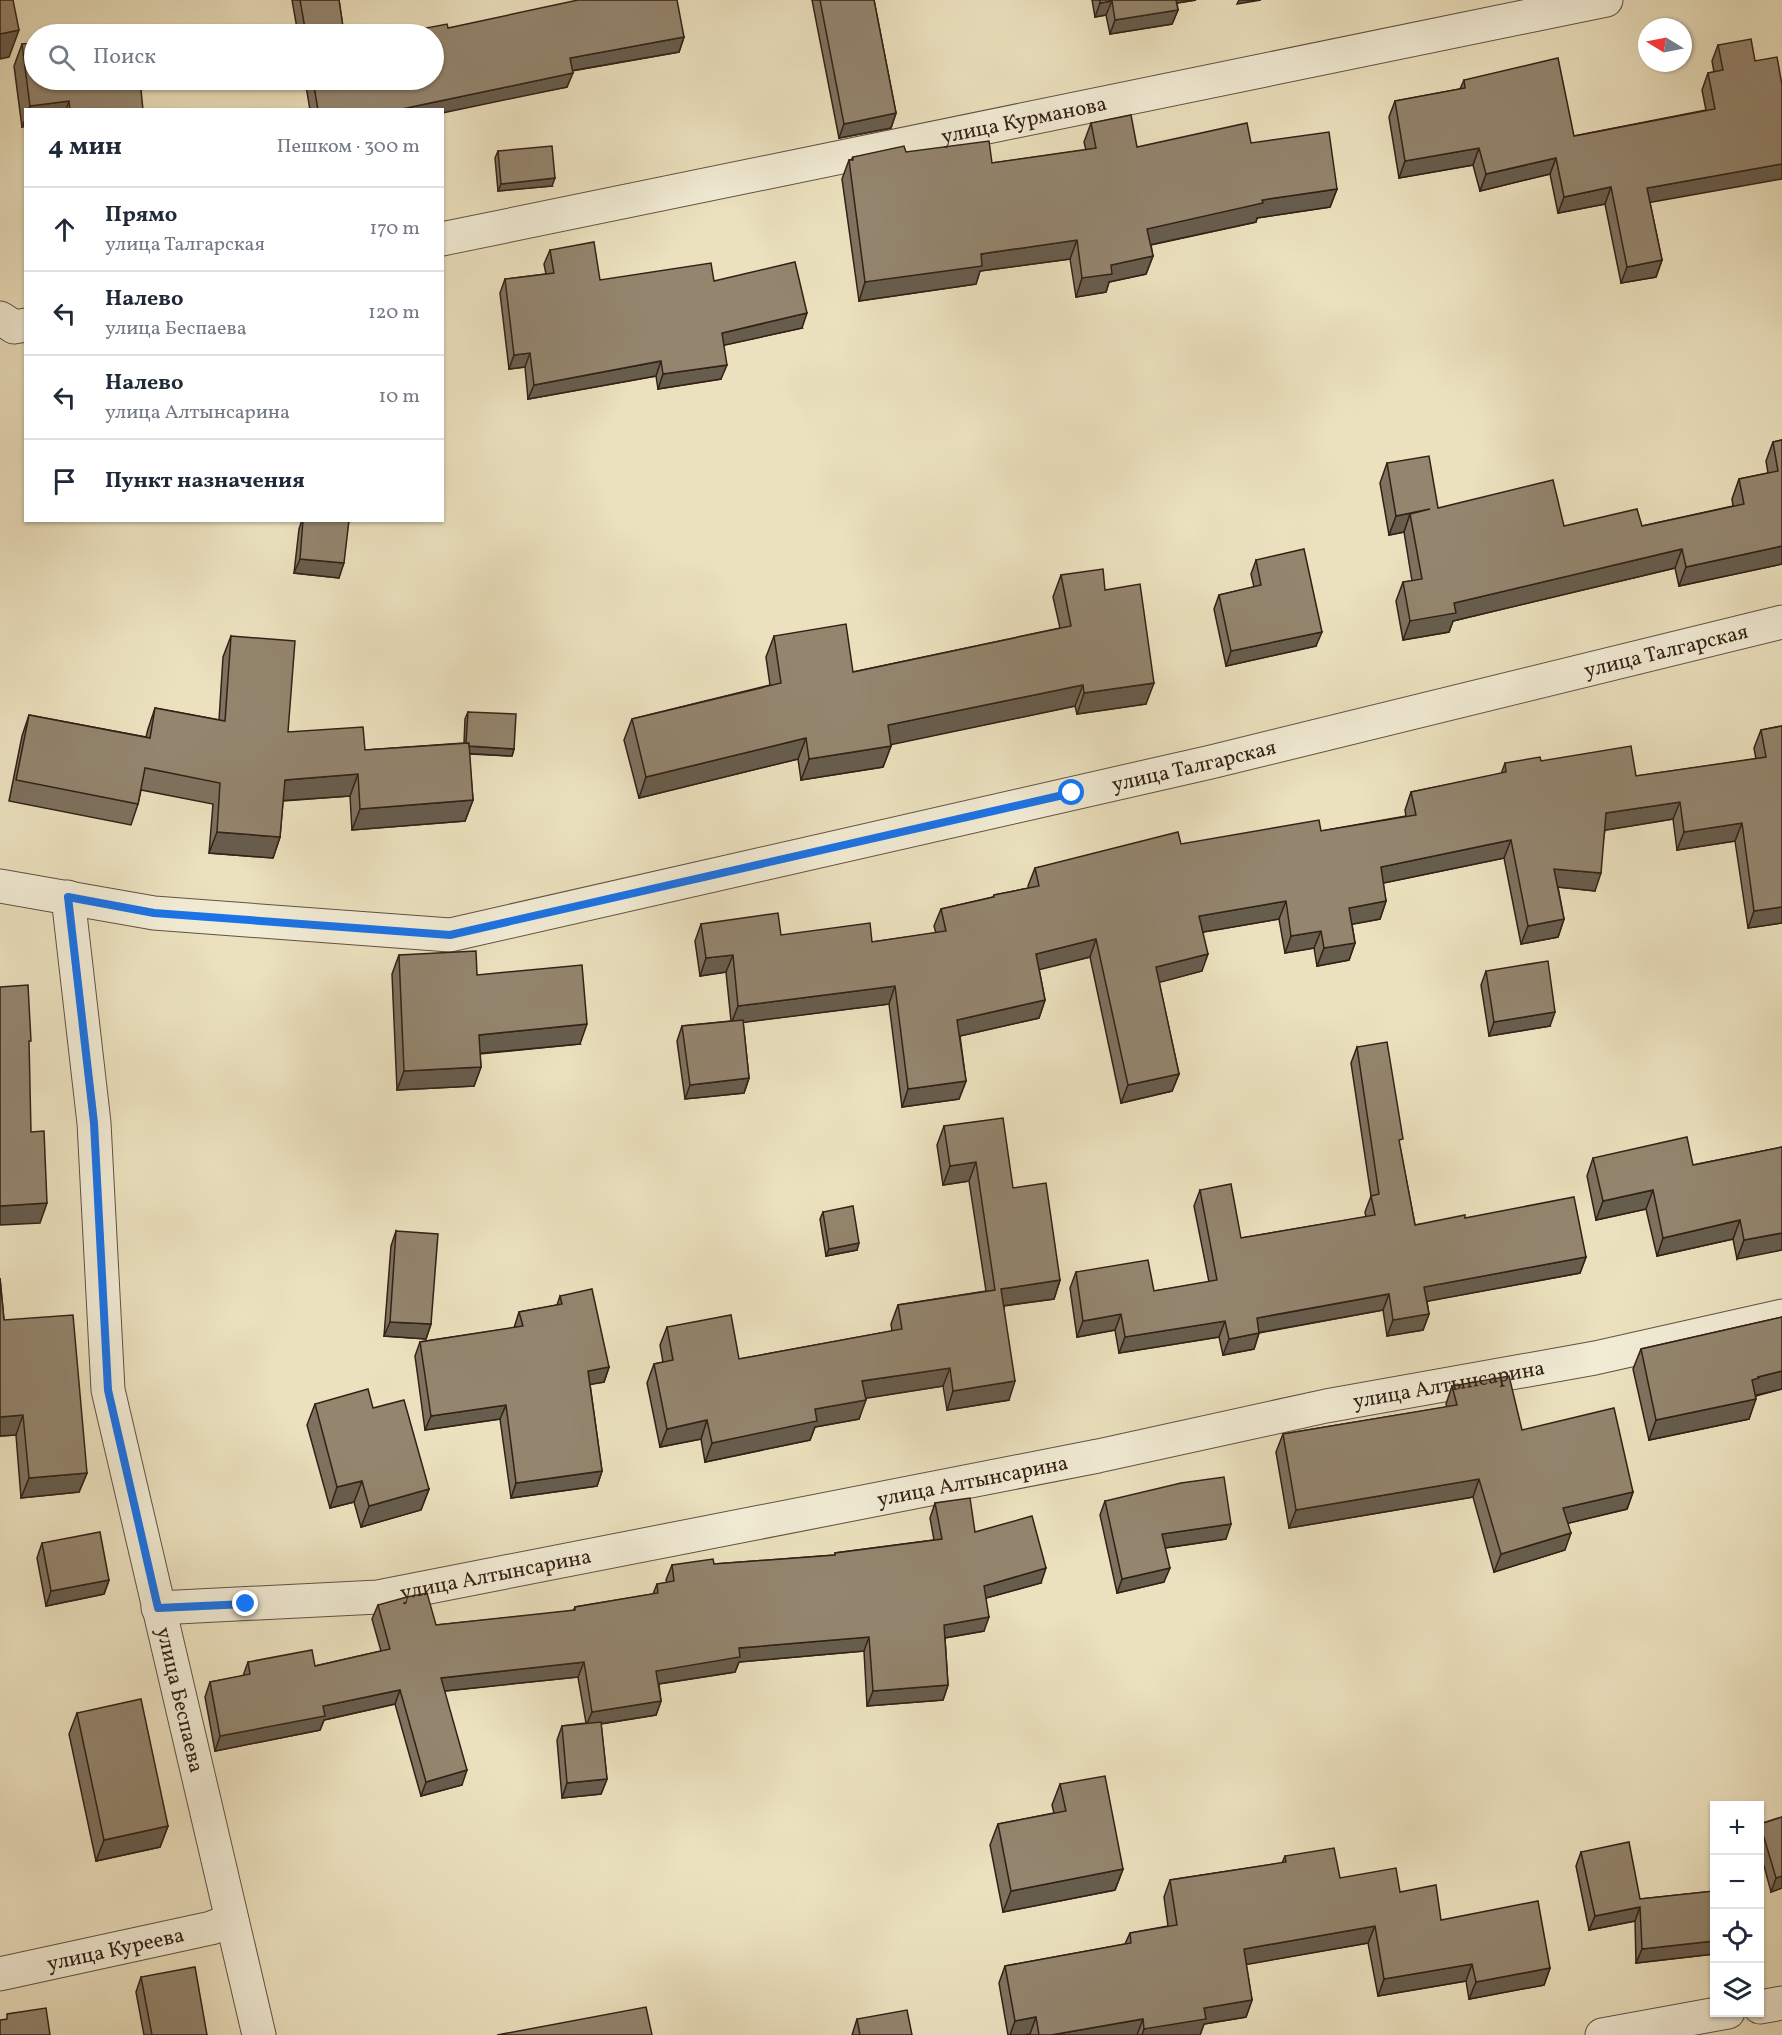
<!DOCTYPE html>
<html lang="ru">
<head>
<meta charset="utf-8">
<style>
	:root { --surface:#fff; --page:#f6f6f7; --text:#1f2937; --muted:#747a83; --line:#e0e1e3 }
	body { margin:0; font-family:Vollkorn,serif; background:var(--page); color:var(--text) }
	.controls { position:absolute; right:18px; bottom:18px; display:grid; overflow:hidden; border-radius:0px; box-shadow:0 2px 4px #0004 }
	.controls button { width:54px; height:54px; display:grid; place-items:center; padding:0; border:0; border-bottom:2px solid var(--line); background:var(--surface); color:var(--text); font:30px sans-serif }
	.compass { position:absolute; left:1638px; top:18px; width:54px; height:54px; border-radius:50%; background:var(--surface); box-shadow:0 2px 4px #0004; rotate:280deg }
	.stop { position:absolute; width:18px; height:18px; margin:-14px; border:4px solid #1a73e8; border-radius:50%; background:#fff }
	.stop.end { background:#1a73e8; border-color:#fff; box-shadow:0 2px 6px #0008 }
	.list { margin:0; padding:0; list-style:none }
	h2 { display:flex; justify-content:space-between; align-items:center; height:78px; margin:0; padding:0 24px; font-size:26px }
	h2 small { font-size:20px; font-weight:400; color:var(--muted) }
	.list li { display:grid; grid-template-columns:39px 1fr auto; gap:18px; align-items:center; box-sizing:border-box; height:84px; padding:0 24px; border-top:2px solid var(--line) }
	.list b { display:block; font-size:22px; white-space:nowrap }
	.list p { margin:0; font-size:20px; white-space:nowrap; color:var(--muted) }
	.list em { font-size:20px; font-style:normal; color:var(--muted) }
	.icon { flex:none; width:33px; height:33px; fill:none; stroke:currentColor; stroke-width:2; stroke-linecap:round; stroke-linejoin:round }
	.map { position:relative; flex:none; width:1782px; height:2035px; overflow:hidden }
	.search { position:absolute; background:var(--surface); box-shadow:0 2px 4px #0004; left:24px; top:24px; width:420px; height:66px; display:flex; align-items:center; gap:15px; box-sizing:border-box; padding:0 21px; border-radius:33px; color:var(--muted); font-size:22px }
	.panel { position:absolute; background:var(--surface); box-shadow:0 2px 4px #0004; left:24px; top:108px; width:420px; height:414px; border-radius:0px }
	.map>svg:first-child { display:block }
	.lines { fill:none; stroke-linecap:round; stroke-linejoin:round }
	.minor-casing { stroke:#615141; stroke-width:35 }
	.tertiary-casing { stroke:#615141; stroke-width:35 }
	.minor { stroke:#f2ecd5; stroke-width:33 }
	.tertiary { stroke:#f2ecd5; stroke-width:33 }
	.wall { fill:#7e725f; stroke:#332117; stroke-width:1.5 }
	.shaded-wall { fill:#675d4d; stroke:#332117; stroke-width:1.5 }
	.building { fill:#93856e; stroke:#332117; stroke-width:1.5 }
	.route { stroke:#1a73e8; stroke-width:8 }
	.labels { text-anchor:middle; stroke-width:4.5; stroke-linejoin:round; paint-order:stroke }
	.street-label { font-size:21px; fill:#332117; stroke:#f2ecd5 }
</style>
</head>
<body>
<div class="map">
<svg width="1782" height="2035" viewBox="0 0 1782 2035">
	<rect width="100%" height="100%" fill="#ebe1be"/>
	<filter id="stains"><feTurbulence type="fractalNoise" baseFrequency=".00333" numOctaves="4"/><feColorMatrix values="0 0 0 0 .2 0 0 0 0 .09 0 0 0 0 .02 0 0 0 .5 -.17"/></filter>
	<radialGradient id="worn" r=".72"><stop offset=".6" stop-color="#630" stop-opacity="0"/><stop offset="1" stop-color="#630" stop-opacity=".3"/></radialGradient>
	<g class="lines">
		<g class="minor-casing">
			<g id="minor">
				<path id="s1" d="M442,239L1606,0"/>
				<polyline points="0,318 14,327 26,325"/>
				<path id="s2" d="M68,897L94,1123L108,1390L259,2035"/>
				<path id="s3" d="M158,1608L378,1597L1098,1456L1326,1406L1595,1358L1782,1316"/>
				<path id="s4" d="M0,1974L211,1928L230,1921"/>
				<polyline points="1760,2007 1782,2003"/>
				<polyline points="1602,2035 1728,2012"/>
			</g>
		</g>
		<g class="tertiary-casing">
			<g id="tertiary">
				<path id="s5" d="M0,886L154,913L450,935L1211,762L1782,622"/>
			</g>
		</g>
		<use href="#minor" class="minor"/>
		<use href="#tertiary" class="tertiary"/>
	</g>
	<g class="wall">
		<polygon points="292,0 339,0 344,34 298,34"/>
		<polygon points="812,0 874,0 896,113 891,128 839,138"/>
		<polygon points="1092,0 1196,0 1177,3 1178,10 1172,24 1110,34 1106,15 1095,17"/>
		<polygon points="448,28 684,37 679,52 572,71 567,87 442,110 310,110 305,80 434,80"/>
		<polygon points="22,44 143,110 26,110 26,126 22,127 14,66"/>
		<polygon points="1718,45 1755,61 1650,203 1662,260 1656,277 1621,283 1605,204 1558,213 1550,174 1480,191 1473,165 1399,178 1389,117 1395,101 1460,89 1464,80 1574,136 1706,110 1702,90 1708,73 1714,72 1712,61"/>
		<polygon points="1091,123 1137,147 1251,143 1337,189 1330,207 1257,218 1256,222 1151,245 1153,256 1146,274 1109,282 1106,292 1076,297 1070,259 980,271 976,284 859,301 842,179 849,160 851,160 853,157 906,152 992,163 1086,150 1084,142"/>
		<polygon points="498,151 552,186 498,191 495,158"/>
		<polygon points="550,250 600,280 714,281 802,328 724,345 721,379 658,389 656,376 528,399 525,367 509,369 500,293 505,279 546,274 544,264"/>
		<polygon points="1782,440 1782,564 1679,586 1675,568 1453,621 1449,632 1403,640 1396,601 1403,582 1412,581 1404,532 1389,535 1380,483 1387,463 1438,508 1564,526 1642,526 1733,506 1732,499 1739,479 1768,473 1766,461 1773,442"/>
		<polygon points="302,520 349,520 339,578 294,573 299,529"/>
		<polygon points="1256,560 1316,646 1226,666 1214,609 1219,595 1254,587 1251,574"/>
		<polygon points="1061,575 1105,590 1146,704 1077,714 1075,706 891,744 891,746 883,767 801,780 798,759 639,798 624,740 632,719 770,685 766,657 774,636 853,672 1060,628 1053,597"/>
		<polygon points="231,636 288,732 365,750 464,743 465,719 468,712 514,749 512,756 469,754 473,800 465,821 352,830 350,796 283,801 280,837 273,858 209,853 213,804 141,790 138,804 131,825 9,801 22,736 29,715 146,737 148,729 155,708 219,720 223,657"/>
		<polygon points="1782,726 1782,923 1748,928 1735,841 1677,850 1673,819 1605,830 1595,891 1558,887 1564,919 1558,937 1521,944 1504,858 1383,883 1386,901 1380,919 1352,924 1355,943 1349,960 1317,966 1314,948 1285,953 1279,919 1203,932 1202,971 1159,982 1179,1074 1172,1091 1121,1103 1090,957 1039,969 1045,1000 1039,1018 960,1036 966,1081 959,1099 902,1107 889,1004 743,1022 749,1078 744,1093 685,1099 677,1041 682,1026 731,1021 726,972 700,976 695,941 701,924 781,935 872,942 936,933 934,926 941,909 993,897 994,895 1029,888 1028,886 1035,868 1181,844 1321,831 1406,816 1405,810 1411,792 1501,774 1505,763 1541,761 1636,776 1756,759 1754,748 1761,730"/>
		<polygon points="399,955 477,975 580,1044 480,1054 481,1067 474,1086 397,1090 392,974"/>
		<polygon points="1486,971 1550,1026 1489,1036 1481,985"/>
		<polygon points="1357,1047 1400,1147 1415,1225 1465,1218 1586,1257 1580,1273 1427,1301 1429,1314 1423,1330 1387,1336 1383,1310 1259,1333 1254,1349 1223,1355 1219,1337 1119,1353 1115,1330 1077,1337 1070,1288 1076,1272 1154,1291 1209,1282 1194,1206 1200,1190 1241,1238 1366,1217 1365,1212 1371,1196 1351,1063"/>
		<polygon points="944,1126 1013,1188 1060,1280 1054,1299 1004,1306 1009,1400 947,1410 943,1386 865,1398 859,1419 815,1427 810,1440 705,1462 701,1439 660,1447 647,1383 654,1364 663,1362 660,1345 667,1327 739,1359 892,1331 891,1324 898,1305 986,1291 969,1181 943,1185 937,1145"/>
		<polygon points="1782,1147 1737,1259 1733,1239 1657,1256 1646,1209 1596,1220 1587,1176 1593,1158 1693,1165"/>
		<polygon points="823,1212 857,1250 826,1256 820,1219"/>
		<polygon points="396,1231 431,1324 426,1339 384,1336 391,1246"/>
		<polygon points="0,1278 4,1320 87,1473 79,1492 21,1498 16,1435 0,1436"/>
		<polygon points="560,1296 609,1367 604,1382 590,1384 602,1471 597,1486 511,1498 500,1419 425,1430 415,1356 420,1342 514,1328 519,1312 557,1305"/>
		<polygon points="1782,1317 1782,1389 1756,1396 1749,1419 1649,1440 1633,1369 1641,1349"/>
		<polygon points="1452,1386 1522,1430 1633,1492 1627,1509 1568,1523 1565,1550 1494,1572 1473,1497 1289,1528 1276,1452 1283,1434 1447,1407 1446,1404"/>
		<polygon points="315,1404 373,1408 429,1489 421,1510 361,1527 354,1502 330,1508 307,1425"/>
		<polygon points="1105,1501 1226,1539 1165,1548 1164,1582 1117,1593 1100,1515"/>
		<polygon points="935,1503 975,1532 1041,1583 986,1598 984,1631 945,1638 948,1685 943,1700 867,1706 864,1651 739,1662 735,1672 659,1684 661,1701 656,1715 601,1724 607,1779 601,1794 562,1798 557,1740 562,1726 586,1723 578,1677 444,1691 462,1785 421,1796 395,1704 324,1720 320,1730 215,1751 205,1697 210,1682 243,1676 248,1662 315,1666 381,1651 372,1619 378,1605 436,1625 573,1611 575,1607 653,1594 657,1584 667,1583 666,1580 672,1565 714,1564 835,1555 835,1553 934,1540 930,1518"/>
		<polygon points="42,1543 109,1580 104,1594 46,1606 37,1558"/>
		<polygon points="77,1713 168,1826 160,1847 96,1861 69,1734"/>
		<polygon points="1060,1784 1123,1869 1115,1890 1003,1912 990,1845 998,1824 1054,1813 1052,1805"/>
		<polygon points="1782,1817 1782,1888 1771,1892 1760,1851 1760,1824"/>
		<polygon points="1581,1852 1640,1899 1714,1891 1714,1954 1636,1963 1635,1921 1589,1930 1576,1866"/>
		<polygon points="1285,1856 1340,1878 1400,1892 1441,1920 1550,1968 1544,1985 1469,1999 1466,1981 1378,1996 1368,1943 1246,1964 1252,2000 1246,2017 1204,2024 1200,2035 1030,2035 1030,2034 1024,2035 1008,2035 999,1983 1005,1966 1125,1944 1130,1933 1168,1926 1164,1897 1170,1880 1282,1863"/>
		<polygon points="141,1977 207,2035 144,2035 136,1992"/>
		<polygon points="857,2019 912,2035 852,2035"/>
	</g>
	<g class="shaded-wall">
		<polygon points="1171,0 1196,0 1170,4"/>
		<polygon points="1239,0 1261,0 1237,4"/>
		<polygon points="1112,1 1106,15 1095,17 1100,3"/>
		<polygon points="1178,10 1172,24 1110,34 1115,20"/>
		<polygon points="19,30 9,57 0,59 0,34"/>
		<polygon points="684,37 679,52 564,72 570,58"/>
		<polygon points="573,73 567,87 442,113 442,110 397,110"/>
		<polygon points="69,101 66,110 28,110 30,106"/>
		<polygon points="896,113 891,128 839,138 844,124"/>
		<polygon points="26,117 26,126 22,127"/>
		<polygon points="1479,148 1473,165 1399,178 1405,161"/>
		<polygon points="1556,158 1550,174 1480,191 1486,174"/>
		<polygon points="1782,164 1782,179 1641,204 1647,188"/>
		<polygon points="555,178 552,186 498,191 501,184"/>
		<polygon points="1611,187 1605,204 1558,213 1564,197"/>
		<polygon points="1337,189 1330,207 1257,218 1256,222 1140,247 1147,229 1262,200"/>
		<polygon points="1077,240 1070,259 980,271 976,284 859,301 865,282 981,254"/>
		<polygon points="1153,256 1146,274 1109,282 1106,292 1076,297 1082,278 1111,265"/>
		<polygon points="1662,260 1656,277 1621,283 1627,267"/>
		<polygon points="807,313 802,328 716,347 722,333"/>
		<polygon points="530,353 525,367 509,369 514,355"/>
		<polygon points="661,361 656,376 528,399 534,385"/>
		<polygon points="727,365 721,379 658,389 663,374"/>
		<polygon points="1430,509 1410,514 1404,532 1389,535 1396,516"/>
		<polygon points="1782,546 1782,564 1679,586 1686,567"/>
		<polygon points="1682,549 1675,568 1453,621 1449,632 1403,640 1410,621 1454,603"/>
		<polygon points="300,559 344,563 339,578 294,573"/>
		<polygon points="1322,632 1316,646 1226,666 1231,651"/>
		<polygon points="1154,683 1146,704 1077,714 1084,693"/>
		<polygon points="1083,685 1075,706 880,747 888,725"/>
		<polygon points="806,738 798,759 639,798 646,777"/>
		<polygon points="466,746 514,749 512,756 463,753"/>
		<polygon points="891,746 883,767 801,780 809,759"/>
		<polygon points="358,774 350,796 277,801 285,780"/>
		<polygon points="473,800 465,821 352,830 360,809"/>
		<polygon points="1680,802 1673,819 1600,831 1606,813"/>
		<polygon points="1742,823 1735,841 1677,850 1684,832"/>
		<polygon points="217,832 280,837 273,858 209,853"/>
		<polygon points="1511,840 1504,858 1374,885 1381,867"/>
		<polygon points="1554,869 1601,873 1595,891 1548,886"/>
		<polygon points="1286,901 1279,919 1192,934 1199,916"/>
		<polygon points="1386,901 1380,919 1343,926 1349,908"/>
		<polygon points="1782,907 1782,923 1748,928 1754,911"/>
		<polygon points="1564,919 1558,937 1521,944 1528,926"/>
		<polygon points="1321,931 1314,948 1285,953 1291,936"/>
		<polygon points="1096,939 1090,957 1030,972 1036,954"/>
		<polygon points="1355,943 1349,960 1317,966 1324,948"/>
		<polygon points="1208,954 1202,971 1150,985 1156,967"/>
		<polygon points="733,955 726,972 700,976 706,958"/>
		<polygon points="895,986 889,1004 731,1024 738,1006"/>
		<polygon points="1045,1000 1039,1018 951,1038 957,1020"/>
		<polygon points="1555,1012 1550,1026 1489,1036 1494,1022"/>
		<polygon points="587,1024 580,1044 472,1054 479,1035"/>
		<polygon points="481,1067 474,1086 397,1090 404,1071"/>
		<polygon points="1179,1074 1172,1091 1121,1103 1128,1085"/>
		<polygon points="749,1078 744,1093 685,1099 690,1085"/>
		<polygon points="966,1081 959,1099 902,1107 908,1089"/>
		<polygon points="976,1162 969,1181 943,1185 950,1166"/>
		<polygon points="1653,1190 1646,1209 1596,1220 1603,1201"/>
		<polygon points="47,1203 40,1223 0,1225 0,1206"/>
		<polygon points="1740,1220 1733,1239 1657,1256 1663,1238"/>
		<polygon points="1782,1233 1782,1250 1737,1259 1744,1240"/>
		<polygon points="859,1243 857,1250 826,1256 829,1249"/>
		<polygon points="1586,1257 1580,1273 1418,1303 1424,1287"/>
		<polygon points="1060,1280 1054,1299 994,1307 1001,1289"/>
		<polygon points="1389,1294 1383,1310 1251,1334 1257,1318"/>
		<polygon points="1121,1314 1115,1330 1077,1337 1083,1321"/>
		<polygon points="1429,1314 1423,1330 1387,1336 1393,1320"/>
		<polygon points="1225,1321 1219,1337 1119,1353 1125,1337"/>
		<polygon points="390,1322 431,1324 426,1339 384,1336"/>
		<polygon points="1259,1333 1254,1349 1223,1355 1229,1339"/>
		<polygon points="609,1367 604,1382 582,1386 588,1371"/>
		<polygon points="950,1368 943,1386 855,1400 862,1381"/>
		<polygon points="1782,1371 1782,1389 1752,1396 1752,1380 1758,1377"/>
		<polygon points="1015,1381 1009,1400 947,1410 953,1391"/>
		<polygon points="1756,1399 1749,1419 1649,1440 1656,1420"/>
		<polygon points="866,1400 859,1419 815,1427 810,1440 705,1462 712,1443 815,1409"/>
		<polygon points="506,1405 500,1419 425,1430 431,1416"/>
		<polygon points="23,1415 16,1435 0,1436 0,1417"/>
		<polygon points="707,1420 701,1439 660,1447 667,1429"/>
		<polygon points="602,1471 597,1486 511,1498 516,1483"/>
		<polygon points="87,1473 79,1492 21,1498 29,1478"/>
		<polygon points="1479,1479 1473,1497 1289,1528 1296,1510"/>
		<polygon points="362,1481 354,1502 330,1508 337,1487"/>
		<polygon points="429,1489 421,1510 361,1527 369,1506"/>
		<polygon points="1633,1492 1627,1509 1557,1526 1563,1508"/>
		<polygon points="1231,1524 1226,1539 1157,1549 1162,1534"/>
		<polygon points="1571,1533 1565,1550 1494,1572 1501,1554"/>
		<polygon points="1046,1568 1041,1583 979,1600 984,1586"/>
		<polygon points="1170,1568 1164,1582 1117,1593 1122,1579"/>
		<polygon points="109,1580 104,1594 46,1606 51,1591"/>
		<polygon points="989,1617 984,1631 938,1639 944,1625"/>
		<polygon points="869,1637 864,1651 739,1662 735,1672 651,1685 656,1671 739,1648"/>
		<polygon points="584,1662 578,1677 435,1692 441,1678"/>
		<polygon points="948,1685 943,1700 867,1706 873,1691"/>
		<polygon points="400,1690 395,1704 324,1720 320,1730 215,1751 220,1736 323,1706"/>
		<polygon points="661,1701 656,1715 586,1726 592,1712"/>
		<polygon points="467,1770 462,1785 421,1796 426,1782"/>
		<polygon points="607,1779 601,1794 562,1798 567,1783"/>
		<polygon points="168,1826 160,1847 96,1861 104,1840"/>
		<polygon points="1123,1869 1115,1890 1003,1912 1011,1891"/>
		<polygon points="1782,1876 1782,1888 1771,1892 1776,1878"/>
		<polygon points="1640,1907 1635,1921 1589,1930 1595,1916"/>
		<polygon points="1375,1926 1368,1943 1238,1966 1244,1949"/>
		<polygon points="1714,1941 1714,1954 1636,1963 1642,1949"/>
		<polygon points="1472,1964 1466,1981 1378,1996 1384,1979"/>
		<polygon points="1550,1968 1544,1985 1469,1999 1476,1982"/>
		<polygon points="1252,2000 1246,2017 1204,2024 1200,2035 1142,2035 1144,2029 1204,2008"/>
		<polygon points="1036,2017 1030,2034 1024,2035 1010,2035 1015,2021"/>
		<polygon points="1143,2019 1137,2035 1051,2035"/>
	</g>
	<g class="building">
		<polygon points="0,0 13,0 19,30 0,34"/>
		<polygon points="300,0 339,0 344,34 306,34"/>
		<polygon points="578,0 677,0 684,37 570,58 573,73 397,110 318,110 313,80 434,80 434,34 395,34 447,24 448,28"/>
		<polygon points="820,0 874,0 896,113 844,124"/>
		<polygon points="1100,0 1176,0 1178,10 1115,20 1112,1 1100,3"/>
		<polygon points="134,30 134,34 99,34"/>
		<polygon points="1751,39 1755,61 1777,57 1782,85 1782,164 1647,188 1662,260 1627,267 1611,187 1564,197 1556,158 1486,174 1479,148 1405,161 1395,101 1465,88 1464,80 1558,58 1574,136 1715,109 1708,73 1723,70 1718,45"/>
		<polygon points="34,43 34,80 140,80 143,110 70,110 69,101 30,106 22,44"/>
		<polygon points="1131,115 1137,147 1247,123 1251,143 1329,132 1337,189 1262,200 1263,203 1147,229 1153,256 1111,265 1112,274 1082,278 1077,240 981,254 982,266 865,282 849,160 853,160 853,157 904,146 906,152 989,141 992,163 1096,148 1091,123"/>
		<polygon points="552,146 555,178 501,184 498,151"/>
		<polygon points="594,242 600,280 711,263 714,281 795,262 807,313 722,333 727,365 663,374 661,361 534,385 530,353 514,355 505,279 554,273 550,250"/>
		<polygon points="1782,440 1782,546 1686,567 1682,549 1454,603 1456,613 1410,621 1403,582 1422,579 1410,514 1430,509 1396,516 1387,463 1429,456 1438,508 1553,480 1564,526 1637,509 1642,526 1744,504 1739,479 1778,471 1773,442"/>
		<polygon points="303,520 349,520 344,563 300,559"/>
		<polygon points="1304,549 1322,632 1231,651 1219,595 1261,585 1256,560"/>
		<polygon points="1103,569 1105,590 1140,584 1154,683 1084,693 1083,685 888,725 891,746 809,759 806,738 646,777 632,719 781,683 774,636 846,624 853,672 1071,626 1061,575"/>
		<polygon points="231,636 295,641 288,732 363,727 365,750 469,743 473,800 360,809 358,774 285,780 280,837 217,832 220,783 145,768 138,804 16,780 29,715 150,738 155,708 225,721"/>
		<polygon points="468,712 516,714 514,749 469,746 469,743 466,743"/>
		<polygon points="1782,726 1782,907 1754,911 1742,823 1684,832 1680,802 1606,813 1601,873 1554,869 1564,919 1528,926 1511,840 1381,867 1386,901 1349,908 1355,943 1324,948 1321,931 1291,936 1286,901 1199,916 1208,954 1156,967 1179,1074 1128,1085 1096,939 1036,954 1045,1000 957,1020 966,1081 908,1089 895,986 738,1006 733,955 706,958 701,924 778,913 781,935 870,923 872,942 946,931 941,909 994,897 994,895 1039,886 1035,868 1178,832 1181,844 1319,820 1321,831 1416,815 1411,792 1506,772 1505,763 1540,757 1541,761 1631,746 1636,776 1766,757 1761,730"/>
		<polygon points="476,951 477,975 582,965 587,1024 479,1035 481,1067 404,1071 399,955"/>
		<polygon points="1548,961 1555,1012 1494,1022 1486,971"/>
		<polygon points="28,985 31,1041 29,1041 31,1132 44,1131 47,1203 0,1206 0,987"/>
		<polygon points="743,1020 749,1078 690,1085 682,1026"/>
		<polygon points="1387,1042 1403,1139 1399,1140 1415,1225 1465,1215 1465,1218 1574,1197 1586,1257 1424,1287 1429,1314 1393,1320 1389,1294 1257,1318 1259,1333 1229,1339 1225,1321 1125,1337 1121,1314 1083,1321 1076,1272 1148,1260 1154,1291 1217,1280 1200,1190 1231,1184 1241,1238 1375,1215 1371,1196 1379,1194 1357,1047"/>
		<polygon points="1003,1118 1013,1188 1046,1183 1060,1280 1001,1289 1015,1381 953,1391 950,1368 862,1381 866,1400 815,1409 817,1421 712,1443 707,1420 667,1429 654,1364 673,1360 667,1327 731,1315 739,1359 902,1329 898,1305 995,1290 976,1162 950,1166 944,1126"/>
		<polygon points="1687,1137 1693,1165 1782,1147 1782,1233 1744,1240 1740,1220 1663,1238 1653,1190 1603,1201 1593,1158"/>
		<polygon points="853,1206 859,1243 829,1249 823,1212"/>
		<polygon points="396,1231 438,1234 431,1324 390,1322"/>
		<polygon points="0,1278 4,1320 73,1315 87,1473 29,1478 23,1415 0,1417"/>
		<polygon points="592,1289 609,1367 588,1371 602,1471 516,1483 506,1405 431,1416 420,1342 523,1326 519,1312 562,1304 560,1296"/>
		<polygon points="1782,1317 1782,1371 1758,1377 1759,1378 1752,1380 1756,1399 1656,1420 1641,1349"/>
		<polygon points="1509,1376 1522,1430 1614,1408 1633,1492 1563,1508 1571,1533 1501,1554 1479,1479 1296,1510 1283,1434 1457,1405 1452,1386"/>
		<polygon points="368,1389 373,1408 404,1400 429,1489 369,1506 362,1481 337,1487 315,1404"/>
		<polygon points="1224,1477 1231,1524 1162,1534 1170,1568 1122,1579 1105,1501 1181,1483"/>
		<polygon points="970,1498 975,1532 1032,1516 1046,1568 984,1586 989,1617 944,1625 948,1685 873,1691 869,1637 739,1648 740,1657 656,1671 661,1701 592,1712 584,1662 441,1678 467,1770 426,1782 400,1690 323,1706 325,1716 220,1736 210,1682 250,1674 248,1662 312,1650 315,1666 390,1649 378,1605 407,1597 427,1593 436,1625 575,1610 575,1607 658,1593 657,1584 674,1581 672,1565 713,1559 714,1564 835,1555 835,1553 942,1539 935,1503"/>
		<polygon points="100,1532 109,1580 51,1591 42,1543"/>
		<polygon points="141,1699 168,1826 104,1840 77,1713"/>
		<polygon points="601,1722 607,1779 567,1783 562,1726"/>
		<polygon points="1105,1776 1123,1869 1011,1891 998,1824 1066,1811 1060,1784"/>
		<polygon points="1782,1817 1782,1876 1776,1878 1760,1824"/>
		<polygon points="1629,1842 1640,1899 1714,1891 1714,1941 1642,1949 1640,1907 1595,1916 1581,1852"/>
		<polygon points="1334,1848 1340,1878 1396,1868 1400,1892 1436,1885 1441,1920 1538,1901 1550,1968 1476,1982 1472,1964 1384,1979 1375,1926 1244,1949 1252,2000 1204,2008 1206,2019 1144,2029 1143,2019 1051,2035 1039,2035 1036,2017 1015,2021 1005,1966 1131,1943 1130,1933 1177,1925 1170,1880 1286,1862 1285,1856"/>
		<polygon points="195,1967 207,2035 152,2035 141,1977"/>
		<polygon points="646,2007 652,2035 497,2035"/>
		<polygon points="46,2008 50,2035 0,2035 0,2020 7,2019 7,2014"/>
		<polygon points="907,2010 912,2035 860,2035 857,2019"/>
	</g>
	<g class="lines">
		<polyline class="route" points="246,1604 158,1608 108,1390 94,1123 68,897 154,913 450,935 1072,793"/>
	</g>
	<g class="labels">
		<g class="street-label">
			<text dy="7" stroke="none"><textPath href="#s1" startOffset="594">улица Курманова</textPath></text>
			<text dy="7" stroke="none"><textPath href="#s5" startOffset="1702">улица Талгарская</textPath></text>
			<text dy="7" stroke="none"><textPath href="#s5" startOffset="1216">улица Талгарская</textPath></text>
			<text dy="7" stroke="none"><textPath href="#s3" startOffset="1312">улица Алтынсарина</textPath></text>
			<text dy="7" stroke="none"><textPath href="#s3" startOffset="826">улица Алтынсарина</textPath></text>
			<text dy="7" stroke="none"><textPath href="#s3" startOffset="340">улица Алтынсарина</textPath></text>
			<text dy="7" stroke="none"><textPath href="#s2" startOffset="813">улица Беспаева</textPath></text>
			<text dy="7" stroke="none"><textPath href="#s4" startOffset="118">улица Куреева</textPath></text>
		</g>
	</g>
	<rect width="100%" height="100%" filter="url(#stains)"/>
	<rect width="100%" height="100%" fill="url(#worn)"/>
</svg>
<div class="controls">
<button>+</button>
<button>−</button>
<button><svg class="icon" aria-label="locate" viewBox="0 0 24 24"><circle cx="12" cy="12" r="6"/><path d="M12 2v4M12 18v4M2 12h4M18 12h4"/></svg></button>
<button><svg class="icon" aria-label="layers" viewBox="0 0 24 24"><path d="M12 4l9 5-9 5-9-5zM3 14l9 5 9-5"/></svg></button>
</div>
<svg class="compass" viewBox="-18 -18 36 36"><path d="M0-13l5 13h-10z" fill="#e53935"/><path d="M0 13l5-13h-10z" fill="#747a83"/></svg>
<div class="stop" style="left:1072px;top:793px"></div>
<div class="stop end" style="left:246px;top:1604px"></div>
<div class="search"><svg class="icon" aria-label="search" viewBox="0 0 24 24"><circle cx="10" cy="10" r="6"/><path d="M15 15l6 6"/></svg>Поиск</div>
<section class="panel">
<h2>4 мин<small>Пешком · 300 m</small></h2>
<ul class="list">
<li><svg class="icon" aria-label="ahead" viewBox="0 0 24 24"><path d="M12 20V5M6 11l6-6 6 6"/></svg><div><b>Прямо</b><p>улица Талгарская</p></div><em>170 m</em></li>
<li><svg class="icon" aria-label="left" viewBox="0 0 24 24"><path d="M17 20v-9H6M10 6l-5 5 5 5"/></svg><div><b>Налево</b><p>улица Беспаева</p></div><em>120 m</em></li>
<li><svg class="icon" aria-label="left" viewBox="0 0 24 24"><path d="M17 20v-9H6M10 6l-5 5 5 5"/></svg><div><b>Налево</b><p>улица Алтынсарина</p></div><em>10 m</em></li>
<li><svg class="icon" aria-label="arrive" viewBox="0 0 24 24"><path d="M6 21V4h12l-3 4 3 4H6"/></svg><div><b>Пункт назначения</b></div></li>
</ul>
</section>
</div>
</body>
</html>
